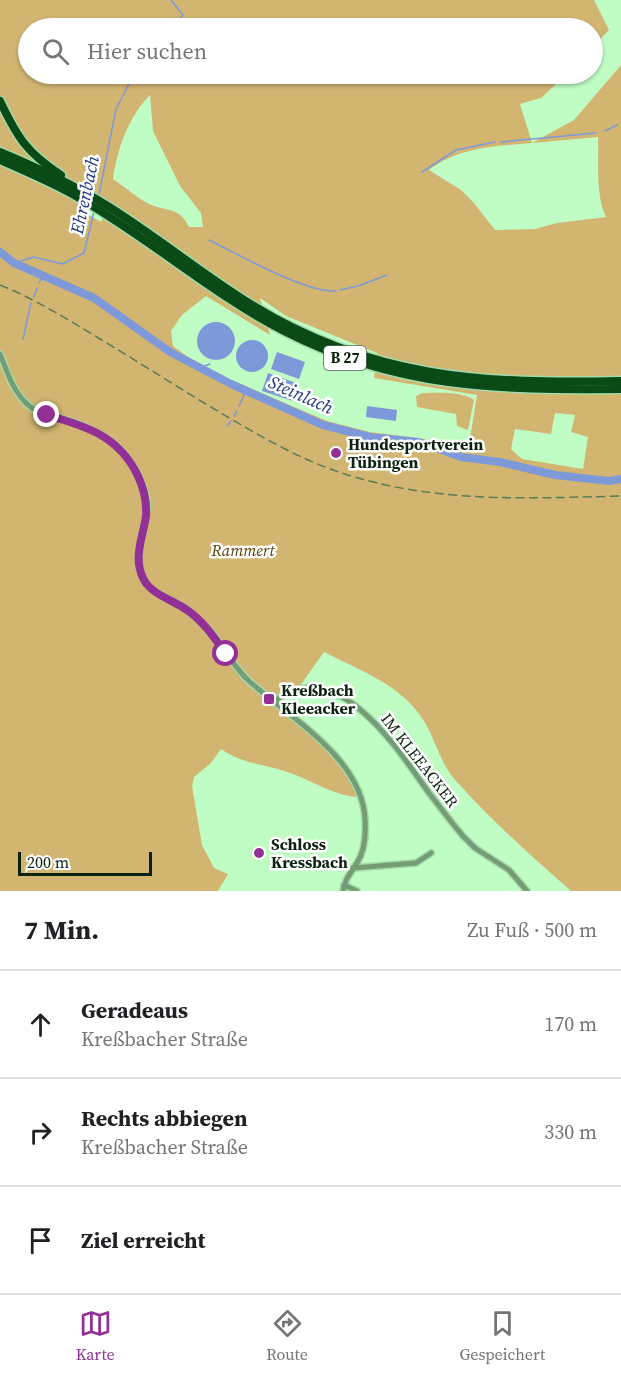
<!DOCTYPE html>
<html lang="de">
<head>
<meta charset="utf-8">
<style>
	:root { --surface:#fff; --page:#f6f6f6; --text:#202124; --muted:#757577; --line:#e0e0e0; --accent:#923096 }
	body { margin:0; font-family:"Source Serif 4",serif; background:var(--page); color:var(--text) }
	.scale { position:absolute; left:18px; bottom:15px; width:134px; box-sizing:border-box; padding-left:6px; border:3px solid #0b230e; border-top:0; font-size:16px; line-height:21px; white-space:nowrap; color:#0b230e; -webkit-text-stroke:4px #fff; paint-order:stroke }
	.stop { position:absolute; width:18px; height:18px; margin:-14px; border:4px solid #923096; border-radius:50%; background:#fff }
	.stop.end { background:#923096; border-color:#fff; box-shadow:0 2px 6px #0008 }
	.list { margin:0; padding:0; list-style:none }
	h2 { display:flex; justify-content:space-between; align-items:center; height:78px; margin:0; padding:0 24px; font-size:26px }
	h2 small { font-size:20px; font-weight:400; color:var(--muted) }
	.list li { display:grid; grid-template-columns:39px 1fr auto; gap:18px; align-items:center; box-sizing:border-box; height:108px; padding:0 24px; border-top:2px solid var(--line) }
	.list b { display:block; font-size:22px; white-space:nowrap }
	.list p { margin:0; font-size:20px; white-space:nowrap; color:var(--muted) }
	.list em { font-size:20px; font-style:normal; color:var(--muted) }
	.icon { flex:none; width:33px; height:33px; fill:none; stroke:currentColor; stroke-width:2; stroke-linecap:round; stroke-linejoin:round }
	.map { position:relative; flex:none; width:621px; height:891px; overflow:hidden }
	.search { position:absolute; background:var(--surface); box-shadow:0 2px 4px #0004; left:18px; right:18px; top:18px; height:66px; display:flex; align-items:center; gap:15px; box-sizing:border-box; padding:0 21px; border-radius:33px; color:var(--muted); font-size:22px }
	.sheet { height:402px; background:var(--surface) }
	nav { display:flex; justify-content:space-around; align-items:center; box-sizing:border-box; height:84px; border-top:2px solid var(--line); background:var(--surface); font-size:16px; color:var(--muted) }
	nav a { display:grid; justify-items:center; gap:3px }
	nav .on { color:var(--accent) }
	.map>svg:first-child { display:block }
	.green { fill:#d3b572; fill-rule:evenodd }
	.water { fill:#7e99d9 }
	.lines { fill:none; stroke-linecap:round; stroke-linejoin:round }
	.stream { stroke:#7e99d9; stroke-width:1.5 }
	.river { stroke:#7e99d9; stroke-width:8 }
	.minor-casing { stroke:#a3daa7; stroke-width:8 }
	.trunk-casing { stroke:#a3daa7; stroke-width:11 }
	.minor { stroke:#749d77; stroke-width:5 }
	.trunk { stroke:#0a4a17; stroke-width:8 }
	.rail { stroke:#557c59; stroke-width:1.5; stroke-dasharray:9 4.5; stroke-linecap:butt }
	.route { stroke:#923096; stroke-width:8 }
	.poi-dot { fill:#923096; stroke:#fff; stroke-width:2 }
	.labels { text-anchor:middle; stroke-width:5; stroke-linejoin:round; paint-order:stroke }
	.shield { fill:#fff; stroke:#546556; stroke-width:1.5 }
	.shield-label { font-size:15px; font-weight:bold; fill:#0b230e }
	.poi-label { font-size:16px; font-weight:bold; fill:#0b230e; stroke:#fff; text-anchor:start }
	.park-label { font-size:16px; font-style:italic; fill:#564002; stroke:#fff }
	.street-label { font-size:16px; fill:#0b230e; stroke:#fff }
	.water-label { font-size:18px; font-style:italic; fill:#1d3580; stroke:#fff }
</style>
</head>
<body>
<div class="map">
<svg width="621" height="891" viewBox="0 0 621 891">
	<rect width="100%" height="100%" fill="#c0fdc4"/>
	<g class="green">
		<path d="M0,0H594L609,30L593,47L592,28H28V74H567L541,98L520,104L532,143L574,120L621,65V891H571C531,856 492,821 456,781C441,765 435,739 424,721C402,685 359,670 324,652L297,690L275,701C307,730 340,756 358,797C331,795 312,780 287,772C263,763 244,765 221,749L211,763L194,777L192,786L202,845L214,868L228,874L218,891H0ZM150,95L153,131L180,186L201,213L203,227H189C179,206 167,212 149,204C137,198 125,187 113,179C117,149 129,116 150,95ZM598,137C599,162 595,194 606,217L557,223L535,229L495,230L474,203L461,190L429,170C459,147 496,146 532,143C554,141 576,139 598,137ZM93,195L108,207L101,222L87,214ZM206,296L270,335L260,298L286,316L377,353L374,378L477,395L469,445L370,432L327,421L229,379L188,357L173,346L171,331L182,315ZM555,413L575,415L571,432L588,437L583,469L522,459L511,449L515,429L551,434Z"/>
		<path d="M422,393C438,393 461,391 474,400L468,430L457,426L456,414L417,407L416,396Z"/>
	</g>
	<g class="water">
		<circle cx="216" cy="341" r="19"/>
		<circle cx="252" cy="356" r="16"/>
		<polygon points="277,352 305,362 299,379 271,369"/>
		<polygon points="268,373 299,384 293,401 262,391"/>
		<polygon points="367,406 397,410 396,421 366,417"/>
	</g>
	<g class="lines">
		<g class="stream">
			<polyline points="171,0 183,15 172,28"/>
			<polyline points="605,131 617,125"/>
			<polyline points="501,142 596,133"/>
			<polyline points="422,172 456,150 495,142"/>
			<polyline points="99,195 116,109 134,74"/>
			<path d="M209,240C240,255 305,293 336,291"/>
			<polyline points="14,263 34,257 62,264 84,253 94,211"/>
			<polyline points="39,283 43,275"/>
			<polyline points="340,290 358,286 387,275"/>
			<polyline points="34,297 37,288"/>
			<polyline points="23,339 31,303"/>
			<polyline points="199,368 210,364"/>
			<polyline points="239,406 246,391"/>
			<polyline points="234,416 237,411"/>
			<polyline points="227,426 231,421"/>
		</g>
		<polyline class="river" points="0,252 14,263 94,298 170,352 231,384 323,425 370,437 419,442 461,457 500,462 555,475 609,481 621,479"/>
		<g class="minor-casing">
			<g id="minor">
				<path d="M0,354C7,371 12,389 25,402C35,413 52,416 66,420C88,427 113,438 127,457C136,469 146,488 147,503C148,529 131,552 143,578C150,594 173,600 186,609C192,614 198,619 203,624C221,640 231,665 249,681C289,717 362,758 365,819C366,834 365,851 357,863C350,874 345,879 343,891"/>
				<path d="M275,701C337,652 399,751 429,793C440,807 451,822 463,836L475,848L509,870L527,891"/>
				<polyline points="353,868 416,863 431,853"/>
				<polyline points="344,885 357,891"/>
			</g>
		</g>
		<g class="trunk-casing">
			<g id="trunk">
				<path d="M0,101C17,137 27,153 61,175"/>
				<path d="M0,152C36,167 72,184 106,205C156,236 202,274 252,305C372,379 485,384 621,381"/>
				<path d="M0,160C25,171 51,182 74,195C147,236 210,293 284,331C397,389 498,390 621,389"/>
			</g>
		</g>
		<use href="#minor" class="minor"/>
		<use href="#trunk" class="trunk"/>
		<path class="rail" d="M0,285C35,299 67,319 100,339C162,376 223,417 287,450C395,505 504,499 621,496"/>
	</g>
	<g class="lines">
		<path class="route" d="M47,415C86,426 119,436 138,476C144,489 147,501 146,516C143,537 133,557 143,578C150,594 173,600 187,610C203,621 214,637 226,654"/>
	</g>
	<g class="poi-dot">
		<circle cx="336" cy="453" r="6"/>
		<rect x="263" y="693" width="12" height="12" rx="3"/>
		<circle cx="259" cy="853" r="6"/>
	</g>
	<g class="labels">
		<rect class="shield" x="324" y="346" width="42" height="24" rx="4.5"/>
		<g class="shield-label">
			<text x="345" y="363">B 27</text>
		</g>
		<g class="poi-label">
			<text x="348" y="450">Hundesportverein<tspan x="348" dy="18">Tübingen</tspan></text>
			<text x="281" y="696">Kreßbach<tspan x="281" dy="18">Kleeacker</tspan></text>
			<text x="271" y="850">Schloss<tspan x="271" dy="18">Kressbach</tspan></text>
		</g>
		<g class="park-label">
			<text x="243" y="556">Rammert</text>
		</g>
		<g class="street-label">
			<text transform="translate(420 760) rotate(52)" y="6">IM KLEEACKER</text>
		</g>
		<g class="water-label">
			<text transform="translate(85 195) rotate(-78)" y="6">Ehrenbach</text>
			<text transform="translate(301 395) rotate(24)" y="6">Steinlach</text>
		</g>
	</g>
</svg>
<div class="scale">200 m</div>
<div class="stop" style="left:226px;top:654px"></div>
<div class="stop end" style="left:47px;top:415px"></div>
<div class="search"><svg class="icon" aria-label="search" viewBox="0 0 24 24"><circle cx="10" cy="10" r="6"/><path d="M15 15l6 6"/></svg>Hier suchen</div>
</div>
<section class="sheet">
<h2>7 Min.<small>Zu Fuß · 500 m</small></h2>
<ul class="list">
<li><svg class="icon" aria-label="ahead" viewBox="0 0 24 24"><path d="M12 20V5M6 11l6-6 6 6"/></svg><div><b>Geradeaus</b><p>Kreßbacher Straße</p></div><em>170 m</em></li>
<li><svg class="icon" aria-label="right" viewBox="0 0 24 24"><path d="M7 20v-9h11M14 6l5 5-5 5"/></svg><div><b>Rechts abbiegen</b><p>Kreßbacher Straße</p></div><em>330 m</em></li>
<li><svg class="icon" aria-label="arrive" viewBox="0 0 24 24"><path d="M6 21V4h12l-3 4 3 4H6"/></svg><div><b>Ziel erreicht</b></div></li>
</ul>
</section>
<nav>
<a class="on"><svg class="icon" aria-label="map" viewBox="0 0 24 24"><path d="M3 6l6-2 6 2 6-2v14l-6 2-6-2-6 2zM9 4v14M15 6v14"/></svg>Karte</a>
<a><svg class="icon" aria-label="directions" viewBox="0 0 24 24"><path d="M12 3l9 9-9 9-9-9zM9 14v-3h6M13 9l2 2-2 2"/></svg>Route</a>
<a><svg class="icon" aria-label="saved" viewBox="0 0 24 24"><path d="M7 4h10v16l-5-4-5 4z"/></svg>Gespeichert</a>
</nav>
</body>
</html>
